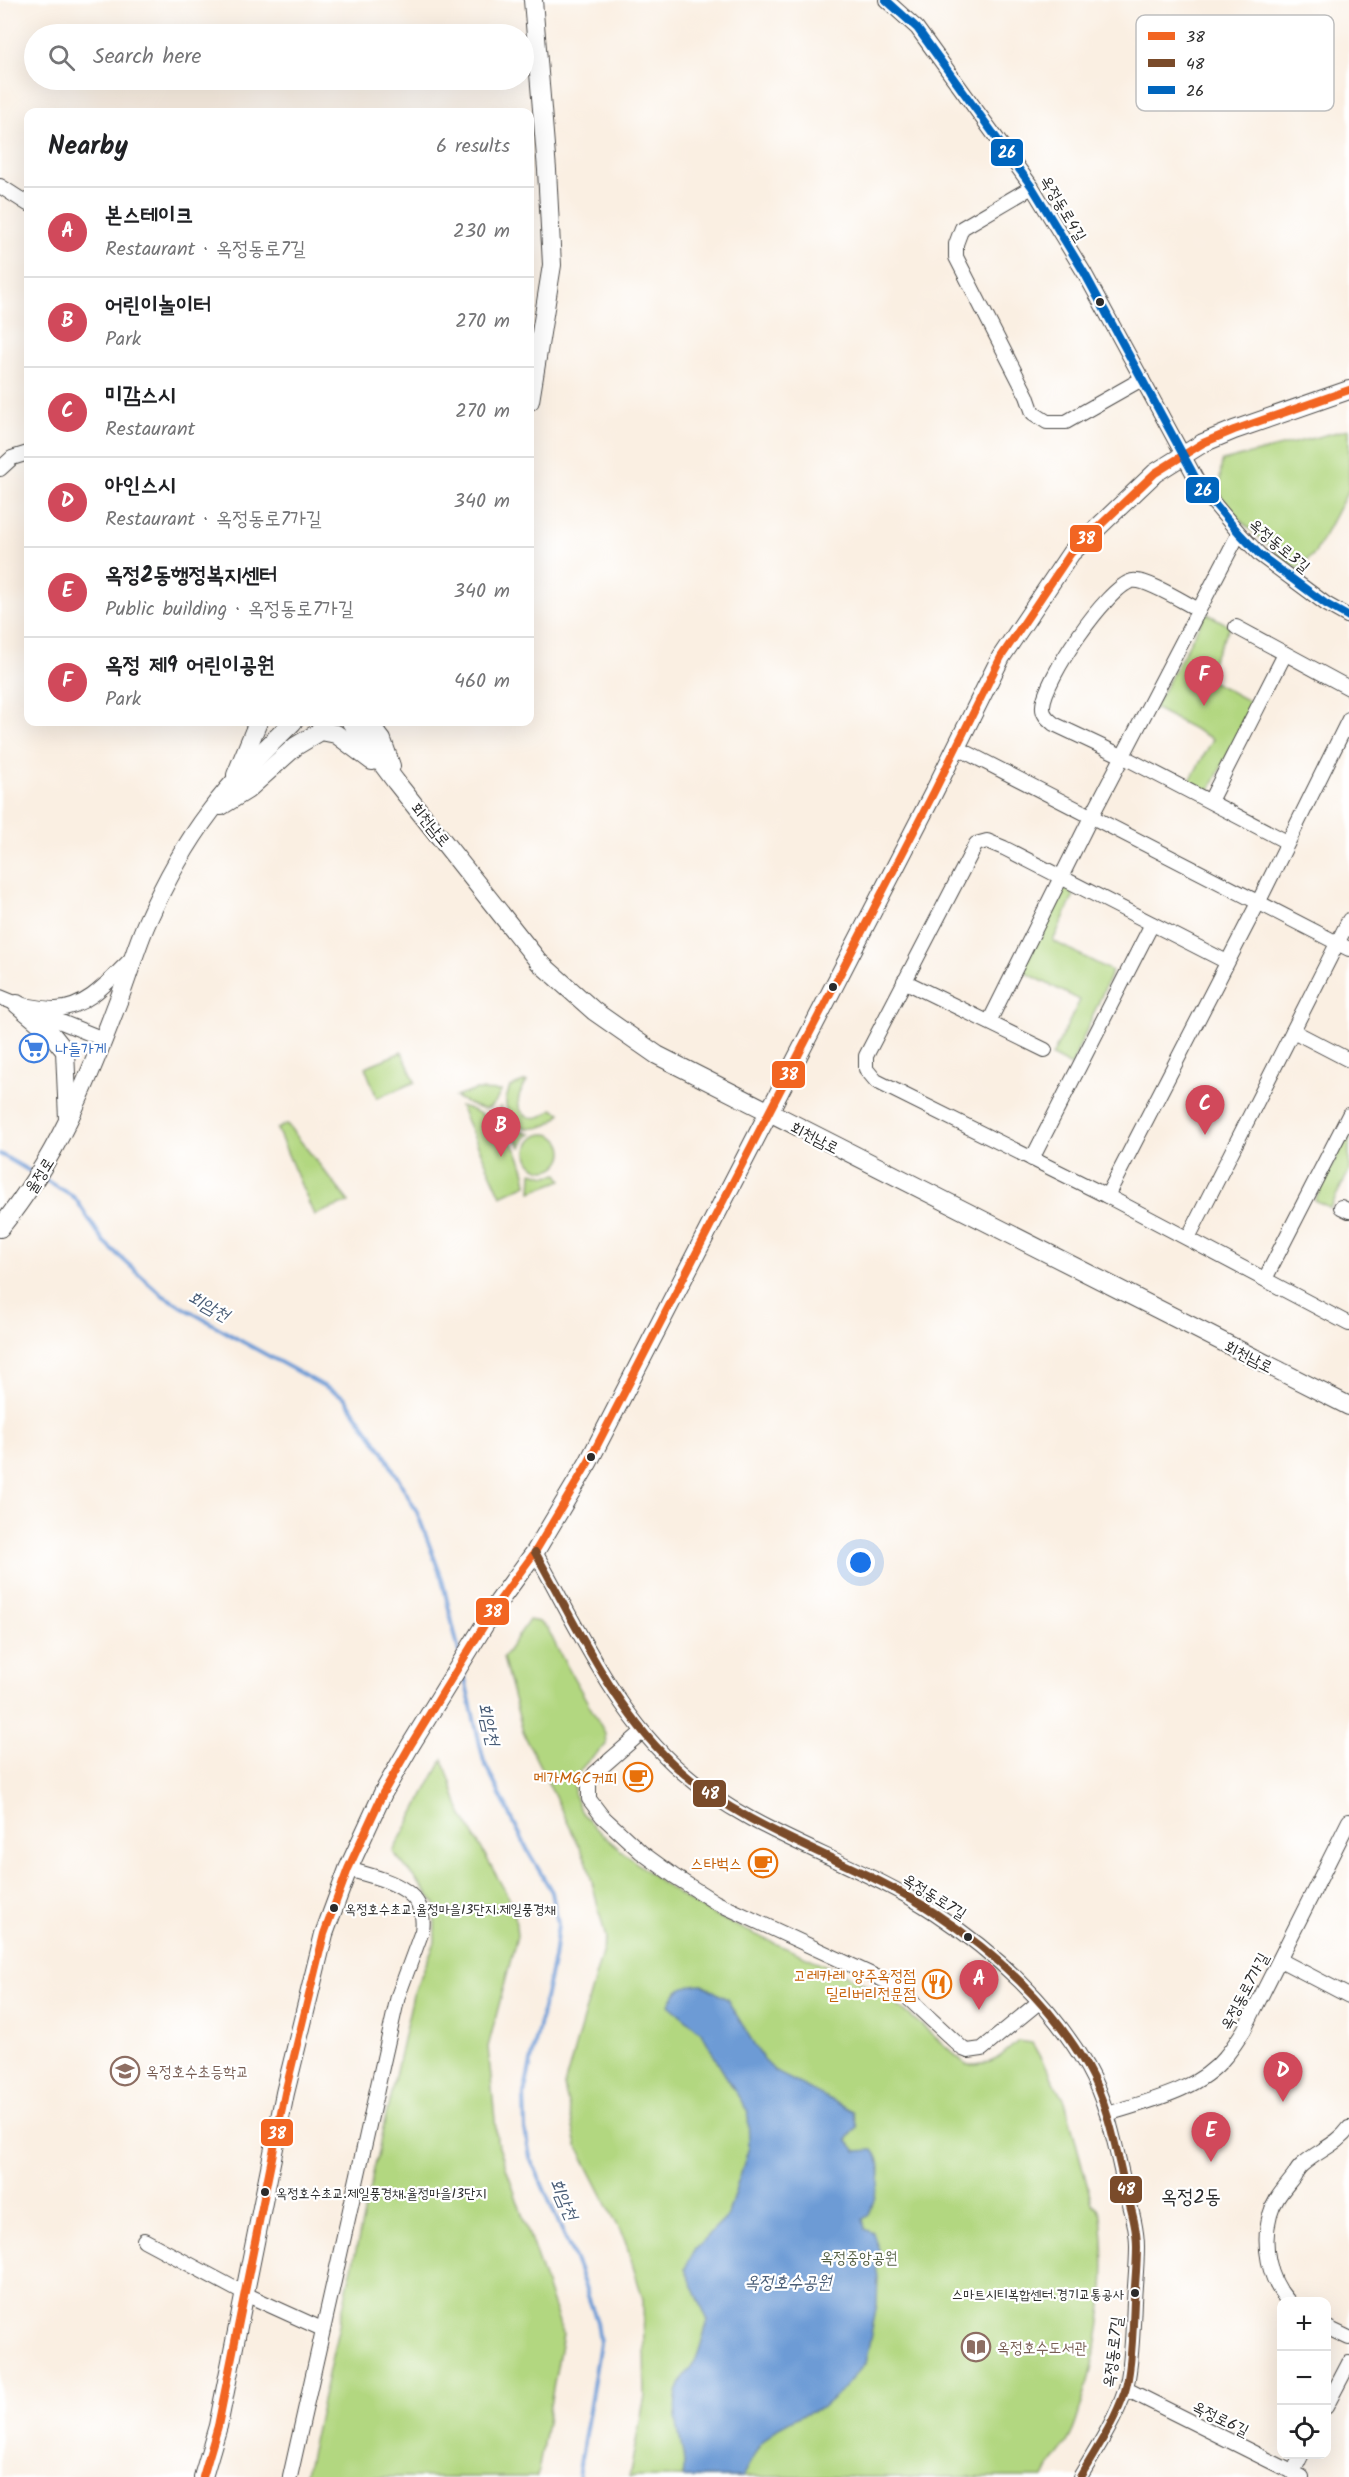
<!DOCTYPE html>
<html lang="en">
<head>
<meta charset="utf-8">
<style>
	:root { --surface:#fff; --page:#f6f6f6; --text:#202124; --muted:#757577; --line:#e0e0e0; --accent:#d1495b }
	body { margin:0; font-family:Kalam,"Poor Story",sans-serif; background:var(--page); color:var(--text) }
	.controls { position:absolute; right:18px; bottom:18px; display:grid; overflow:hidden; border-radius:12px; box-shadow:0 6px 24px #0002 }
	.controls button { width:54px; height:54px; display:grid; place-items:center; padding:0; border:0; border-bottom:2px solid var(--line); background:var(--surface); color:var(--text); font:30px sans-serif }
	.you { position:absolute; left:861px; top:1563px; width:21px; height:21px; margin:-15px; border:4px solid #fff; border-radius:50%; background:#1a73e8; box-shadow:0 0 0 9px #1a73e833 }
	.badge { display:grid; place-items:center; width:39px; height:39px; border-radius:50%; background:var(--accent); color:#fff; font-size:20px; font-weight:700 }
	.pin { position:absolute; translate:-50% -50px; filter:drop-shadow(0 2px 3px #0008) }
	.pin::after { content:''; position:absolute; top:32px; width:21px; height:18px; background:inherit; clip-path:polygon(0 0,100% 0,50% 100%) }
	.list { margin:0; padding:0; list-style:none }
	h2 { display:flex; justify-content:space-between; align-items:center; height:78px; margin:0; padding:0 24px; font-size:26px }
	h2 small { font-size:20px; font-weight:400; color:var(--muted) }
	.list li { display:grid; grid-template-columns:39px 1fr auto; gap:18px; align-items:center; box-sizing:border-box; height:90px; padding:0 24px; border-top:2px solid var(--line) }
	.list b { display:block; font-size:22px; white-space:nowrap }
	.list p { margin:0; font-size:20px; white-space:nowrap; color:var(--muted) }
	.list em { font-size:20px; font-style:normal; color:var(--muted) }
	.icon { flex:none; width:33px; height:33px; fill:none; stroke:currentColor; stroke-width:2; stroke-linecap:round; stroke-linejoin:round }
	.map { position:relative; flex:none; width:1349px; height:2477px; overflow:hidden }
	.search { position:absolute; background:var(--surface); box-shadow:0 6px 24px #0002; left:24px; top:24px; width:510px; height:66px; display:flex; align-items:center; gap:15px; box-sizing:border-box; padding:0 21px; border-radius:33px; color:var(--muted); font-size:22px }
	.panel { position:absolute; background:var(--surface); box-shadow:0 6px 24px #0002; left:24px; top:108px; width:510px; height:618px; border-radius:12px }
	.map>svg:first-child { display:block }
	.green { fill:#b2d780; stroke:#6e8156; stroke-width:1.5 }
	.water { fill:#6d9bd5; stroke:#4c6380; stroke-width:1.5 }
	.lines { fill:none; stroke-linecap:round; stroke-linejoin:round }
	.stream { stroke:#6d9bd5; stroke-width:4 }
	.street-casing { stroke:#4a4846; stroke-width:16 }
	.secondary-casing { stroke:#4a4846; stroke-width:20 }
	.street { stroke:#fff; stroke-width:14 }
	.secondary { stroke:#fff; stroke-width:18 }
	.bus-1-casing { stroke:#fff; stroke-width:12 }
	.bus-2-casing { stroke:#fff; stroke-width:12 }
	.bus-3-casing { stroke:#fff; stroke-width:12 }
	.bus-1 { stroke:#f26522; stroke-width:8 }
	.bus-2 { stroke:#7a4b2a; stroke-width:8 }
	.bus-3 { stroke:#0065bd; stroke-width:8 }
	.bus-dot { fill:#2b2b2b; stroke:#fff; stroke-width:2 }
	.labels { text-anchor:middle; stroke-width:4.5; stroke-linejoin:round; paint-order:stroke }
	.bus-label { font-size:14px; fill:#2b2b2b; stroke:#fff; text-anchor:start }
	.street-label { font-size:16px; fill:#2b2b2b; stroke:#fff }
	.shop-label { font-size:16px; fill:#366cbe; stroke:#fff; text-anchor:start }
	.food-label { font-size:16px; fill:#c56008; stroke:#fff; text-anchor:end }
	.education-label { font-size:16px; fill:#785e54; stroke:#fff; text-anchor:start }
	.park-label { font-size:16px; fill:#545f44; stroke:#fff }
	.water-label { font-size:18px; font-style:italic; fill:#495d77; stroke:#fff }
	.quarter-label { font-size:20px; fill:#2b2b2b; stroke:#fff }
	.key { fill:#fff; stroke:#bfbfbf; stroke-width:1.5 }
	.key-label { font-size:16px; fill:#2b2b2b }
	.line-badge { stroke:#fff; stroke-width:2 }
	.badge-label { font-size:16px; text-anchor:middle; font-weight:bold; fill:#fff }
</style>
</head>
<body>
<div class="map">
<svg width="1349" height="2477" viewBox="0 0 1349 2477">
	<rect width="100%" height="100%" fill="#fff"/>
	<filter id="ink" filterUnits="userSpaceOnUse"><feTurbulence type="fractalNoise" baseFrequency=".0167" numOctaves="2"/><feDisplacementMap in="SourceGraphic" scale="12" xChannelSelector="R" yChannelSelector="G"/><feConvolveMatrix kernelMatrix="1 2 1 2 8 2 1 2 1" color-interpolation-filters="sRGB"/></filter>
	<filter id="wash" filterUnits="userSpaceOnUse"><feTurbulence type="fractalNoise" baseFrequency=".008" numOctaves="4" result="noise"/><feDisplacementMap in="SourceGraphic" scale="24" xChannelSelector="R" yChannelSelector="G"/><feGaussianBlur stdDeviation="1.35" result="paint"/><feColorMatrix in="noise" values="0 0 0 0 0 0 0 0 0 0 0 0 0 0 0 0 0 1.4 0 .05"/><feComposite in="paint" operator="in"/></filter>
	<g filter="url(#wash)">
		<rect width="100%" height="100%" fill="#faefe2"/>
		<g class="green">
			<path d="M1349,429V489L1315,553L1297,569C1283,557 1227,513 1222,499C1219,487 1220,473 1222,461Z"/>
			<polygon points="1206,613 1230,626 1204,677 1254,704 1207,795 1188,784 1213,739 1154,708"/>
			<polygon points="1064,888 1074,895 1053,941 1112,971 1071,1066 1052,1056 1080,1000 1022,971"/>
			<polygon points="402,1052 415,1082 377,1098 365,1067"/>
			<path d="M526,1081L527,1082C504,1109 532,1130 552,1109L561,1113C546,1135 511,1134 506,1105C505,1099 508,1093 510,1087Z"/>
			<path d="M476,1090L501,1091C489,1120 478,1107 455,1097Z"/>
			<path d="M460,1106C499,1116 521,1146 527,1184L501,1196Z"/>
			<path d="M501,1107C503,1122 517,1132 531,1134L526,1137L521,1147L512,1132L489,1114L498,1112Z"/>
			<polygon points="287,1124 349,1202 314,1215 277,1129"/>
			<polygon points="1349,1133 1349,1171 1330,1208 1315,1200"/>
			<circle cx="545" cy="1152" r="18"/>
			<polygon points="532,1172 546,1176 558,1174 562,1180 531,1192"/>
			<path d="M529,1620L539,1622L548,1629L559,1652L605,1733L606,1745C593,1757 575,1769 574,1788C573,1810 596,1829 611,1842C636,1863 660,1883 687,1900C743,1933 806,1954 864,1984C904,2005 933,2037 967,2065C993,2066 1000,2057 1018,2041L1032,2043L1065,2101L1092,2203L1098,2208L1101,2215C1108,2279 1102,2335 1084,2396C1080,2409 1077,2423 1071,2435C1064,2451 1051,2461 1044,2477H629L645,2396L643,2299L625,2240L577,2146L564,2086L606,1939L587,1862L523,1732L503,1658Z"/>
			<polygon points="443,1759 460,1810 514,1907 517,1936 488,2047 497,2141 563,2334 537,2477 305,2477 413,1995 435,1942 435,1903 393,1852"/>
		</g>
		<path class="water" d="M702,1984L727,1999L763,2059L776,2072L853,2111L857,2127L847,2140L856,2151L873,2150C888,2166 875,2196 869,2215L863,2219L865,2229L873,2233L881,2255L875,2259L878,2277L877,2305L865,2364L840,2392L822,2408L803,2414L777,2428L760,2445L742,2477H683C688,2451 672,2425 676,2398C678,2382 688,2375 695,2361C701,2349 703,2334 708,2321L685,2268L696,2248L727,2217L749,2147L748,2112L719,2065L702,2033L669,2005C676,1988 685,1985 702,1984Z"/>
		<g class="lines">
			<g class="stream">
				<polyline points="0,1154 33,1173"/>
				<polyline points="42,1178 75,1198 104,1242 162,1295 243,1342 344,1397 382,1450 417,1512 442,1579 459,1652"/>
				<polyline points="463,1671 484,1762 530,1855 552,1892 558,1924 554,1958 524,2094 525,2129 530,2157 578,2267 597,2322 600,2343 578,2477"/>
			</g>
		</g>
	</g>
	<g filter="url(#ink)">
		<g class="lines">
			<g class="street-casing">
				<g id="street">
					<polyline points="886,0 917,28 1032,187 1085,274 1201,488 1239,533 1260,555 1326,604 1349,617"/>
					<polyline points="0,186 28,204"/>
					<polyline points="1032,187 962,228 956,244 956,257 1027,396 1033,413 1047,422 1066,422 1142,379"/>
					<polyline points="0,469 12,458 28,453"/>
					<path d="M1199,610C1185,603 1146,578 1132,581C1107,587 1044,680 1043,706C1042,714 1048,719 1054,724L1122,756L1287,842"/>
					<polyline points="1236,627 1349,688"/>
					<polyline points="956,747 1349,949"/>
					<polyline points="1210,801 1285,654"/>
					<polyline points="1227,962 1004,848 987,841 976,844 866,1056 866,1069 876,1081 1107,1196 1349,1324"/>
					<polyline points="904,981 1045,1050"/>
					<polyline points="0,997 103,1039"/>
					<path d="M18,1004C30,1006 44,1009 56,1009C89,1008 111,978 133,957"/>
					<polyline points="989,1022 1091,817 1239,533"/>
					<polyline points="1293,1031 1349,1060"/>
					<polyline points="1032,1159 1152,924"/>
					<polyline points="1107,1196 1258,903 1349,719"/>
					<polyline points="1341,1207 1349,1211"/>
					<polyline points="1188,1238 1349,920"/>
					<polyline points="1265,1279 1349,1115"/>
					<path d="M535,1552C578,1628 615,1714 682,1772C752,1834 857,1861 935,1913C994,1952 1052,2005 1087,2067C1105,2099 1113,2134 1121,2170C1126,2194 1137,2222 1137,2247C1137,2265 1135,2283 1134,2301C1133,2324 1132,2370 1125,2391C1115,2421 1096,2450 1080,2477"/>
					<polyline points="642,1732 595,1773 589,1782 589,1799 602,1816 641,1852 674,1876 715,1902 894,1985 963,2049 968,2051 982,2049 1039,2002"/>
					<polyline points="1280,1960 1349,1996"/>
					<path d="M1108,2114C1147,2101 1198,2091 1225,2057C1232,2049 1238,2039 1244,2030L1349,1821"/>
					<polyline points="144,2240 245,2294 322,2329"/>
					<path d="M1289,2302C1268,2280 1262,2243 1270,2215C1274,2199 1285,2188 1294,2176C1296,2172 1298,2168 1302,2165C1317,2151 1337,2145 1349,2128"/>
					<polyline points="1326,2327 1349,2338"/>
					<polyline points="1126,2389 1302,2477"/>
					<polyline points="1326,2407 1349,2363"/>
					<polyline points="1293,2472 1302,2454"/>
					<path d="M290,2477L398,1996L422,1931C429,1887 381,1879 348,1869"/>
				</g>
			</g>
			<g class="secondary-casing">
				<g id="secondary">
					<polyline points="530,401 552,265 547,170 533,0"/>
					<polyline points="351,722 396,782 539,962 594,1011 657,1055 1349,1406"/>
					<polyline points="368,722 382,740 391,766"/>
					<polyline points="236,775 258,722"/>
					<polyline points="221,806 247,790 296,746 321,731 336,734 372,761"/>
					<polyline points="17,1004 49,1031 65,1051 68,1119"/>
					<path d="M0,1228C56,1159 86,1086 117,1004C128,977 135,949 147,922C164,884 185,845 210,812C234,779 264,750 293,722"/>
					<polyline points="203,2477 218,2426 285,2093 324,1934 348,1869 383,1793 410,1746 499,1601 535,1552 588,1463 934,792 1001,657 1071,553 1155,473 1203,443 1234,430 1349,390"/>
				</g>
			</g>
			<use href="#street" class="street"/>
			<use href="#secondary" class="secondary"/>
			<g class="bus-1-casing">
				<polyline id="bus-1" points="203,2477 218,2426 285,2093 324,1934 348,1869 383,1793 410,1746 499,1601 535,1552 588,1463 934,792 1001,657 1071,553 1155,473 1203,443 1234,430 1349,390"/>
			</g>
			<g class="bus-2-casing">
				<path id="bus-2" d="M535,1552C578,1628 615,1714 682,1772C752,1834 857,1861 935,1913C994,1952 1052,2005 1087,2067C1105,2099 1113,2134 1121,2170C1126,2194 1137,2222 1137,2247C1137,2265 1135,2283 1134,2301C1133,2324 1132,2370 1125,2391C1115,2421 1096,2450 1080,2477"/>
			</g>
			<g class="bus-3-casing">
				<polyline id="bus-3" points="886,0 917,28 1032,187 1085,274 1201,488 1239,533 1260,555 1326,604 1349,617"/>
			</g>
			<use href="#bus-1" class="bus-1"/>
			<use href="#bus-2" class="bus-2"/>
			<use href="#bus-3" class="bus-3"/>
		</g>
	</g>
	<defs>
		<g id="supermarket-ring" transform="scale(1.5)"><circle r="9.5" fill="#fff" stroke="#3f7fe0" stroke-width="1.5"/><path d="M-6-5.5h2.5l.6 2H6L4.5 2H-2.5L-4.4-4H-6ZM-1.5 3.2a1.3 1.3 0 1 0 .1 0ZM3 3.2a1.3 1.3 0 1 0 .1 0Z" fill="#3f7fe0"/></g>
		<g id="cafe-ring" transform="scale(1.5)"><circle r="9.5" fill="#fff" stroke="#e8710a" stroke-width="1.5"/><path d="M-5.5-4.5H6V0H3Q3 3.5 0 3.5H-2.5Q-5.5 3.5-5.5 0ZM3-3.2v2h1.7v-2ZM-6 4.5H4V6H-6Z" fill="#e8710a"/></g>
		<g id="restaurant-ring" transform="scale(1.5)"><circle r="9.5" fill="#fff" stroke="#e8710a" stroke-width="1.5"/><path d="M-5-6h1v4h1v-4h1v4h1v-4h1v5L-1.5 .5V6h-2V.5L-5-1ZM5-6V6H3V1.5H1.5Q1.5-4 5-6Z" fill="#e8710a"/></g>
		<g id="school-ring" transform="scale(1.5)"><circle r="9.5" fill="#fff" stroke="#8d6e63" stroke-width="1.5"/><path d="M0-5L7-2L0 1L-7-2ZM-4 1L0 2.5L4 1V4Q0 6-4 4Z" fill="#8d6e63"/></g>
		<g id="library-ring" transform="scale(1.5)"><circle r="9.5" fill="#fff" stroke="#8d6e63" stroke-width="1.5"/><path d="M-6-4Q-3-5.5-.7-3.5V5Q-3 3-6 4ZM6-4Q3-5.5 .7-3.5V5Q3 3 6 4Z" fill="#8d6e63"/></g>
	</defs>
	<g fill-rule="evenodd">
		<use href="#supermarket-ring" x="34" y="1048"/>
		<use href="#cafe-ring" x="638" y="1777"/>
		<use href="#cafe-ring" x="763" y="1863"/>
		<use href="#restaurant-ring" x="937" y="1984"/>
		<use href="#school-ring" x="125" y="2071"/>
		<use href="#library-ring" x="976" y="2347"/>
	</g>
	<g class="bus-dot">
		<circle cx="1100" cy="302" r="5"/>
		<circle cx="833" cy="987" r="5"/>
		<circle cx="591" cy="1457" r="5"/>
		<circle cx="334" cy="1908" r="5"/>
		<circle cx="968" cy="1937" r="5"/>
		<circle cx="265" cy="2192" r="5"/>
		<circle cx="1135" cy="2293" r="5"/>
	</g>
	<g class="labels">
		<g class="bus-label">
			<text x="345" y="1914">옥정호수초교.율정마을13단지.제일풍경채</text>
			<text x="276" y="2198">옥정호수초교.제일풍경채.율정마을13단지</text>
			<text x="1124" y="2299" text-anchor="end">스마트시티복합센터.경기교통공사</text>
		</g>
		<g class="street-label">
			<text transform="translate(1064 208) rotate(59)" y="6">옥정동로4길</text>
			<text transform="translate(1280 545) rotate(40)" y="6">옥정동로3길</text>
			<text transform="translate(431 824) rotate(51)" y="6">회천남로</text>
			<text transform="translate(815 1137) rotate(27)" y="6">회천남로</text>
			<text transform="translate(39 1175) rotate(-58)" y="6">율정로</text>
			<text transform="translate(1249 1356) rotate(27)" y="6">회천남로</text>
			<text transform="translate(935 1896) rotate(32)" y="6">옥정동로7길</text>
			<text transform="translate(1244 1991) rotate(-62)" y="6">옥정동로7가길</text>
			<text transform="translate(1112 2352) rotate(-83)" y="6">옥정동로7길</text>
			<text transform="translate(1221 2418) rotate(26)" y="6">옥정로6길</text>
		</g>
		<g class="shop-label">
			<text x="55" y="1054">나들가게</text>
		</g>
		<g class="food-label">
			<text x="617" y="1783">메가MGC커피</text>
			<text x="742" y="1869">스타벅스</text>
			<text x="916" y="1981">고레카레 양주옥정점<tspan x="916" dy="18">딜리버리전문점</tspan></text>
		</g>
		<g class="education-label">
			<text x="146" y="2077">옥정호수초등학교</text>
			<text x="997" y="2353">옥정호수도서관</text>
		</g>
		<g class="park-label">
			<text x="859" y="2263">옥정중앙공원</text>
		</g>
		<g class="water-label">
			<text transform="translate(209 1306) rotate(29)" y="6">회암천</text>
			<text transform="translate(489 1724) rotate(77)" y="6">회암천</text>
			<text transform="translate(564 2199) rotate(66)" y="6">회암천</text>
			<text x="788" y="2288">옥정호수공원</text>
		</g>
		<g class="quarter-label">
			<text x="1191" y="2203">옥정2동</text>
		</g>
	</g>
	<rect x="1136" y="15" width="198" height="96" rx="9" class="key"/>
	<rect x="1148" y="32" width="27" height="8" fill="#f26522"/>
	<rect x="1148" y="59" width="27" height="8" fill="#7a4b2a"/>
	<rect x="1148" y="86" width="27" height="8" fill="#0065bd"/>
	<g class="key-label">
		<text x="1186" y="42">38</text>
		<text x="1186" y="69">48</text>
		<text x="1186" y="96">26</text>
	</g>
	<g class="line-badge">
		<rect x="990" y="138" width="34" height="29" rx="6" fill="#0065bd"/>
		<rect x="1185" y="476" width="35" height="28" rx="6" fill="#0065bd"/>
		<rect x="1069" y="524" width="34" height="29" rx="6" fill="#f26522"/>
		<rect x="771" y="1060" width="35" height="29" rx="6" fill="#f26522"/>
		<rect x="475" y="1597" width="35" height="29" rx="6" fill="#f26522"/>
		<rect x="692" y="1779" width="35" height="29" rx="6" fill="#7a4b2a"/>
		<rect x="260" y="2118" width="34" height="29" rx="6" fill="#f26522"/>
		<rect x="1109" y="2175" width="34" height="29" rx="6" fill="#7a4b2a"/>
	</g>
	<g class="badge-label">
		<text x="1007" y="158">26</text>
		<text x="1203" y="496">26</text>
		<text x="1086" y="544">38</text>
		<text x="789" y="1080">38</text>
		<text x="493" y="1617">38</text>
		<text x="710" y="1799">48</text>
		<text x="277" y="2139">38</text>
		<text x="1126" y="2195">48</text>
	</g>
</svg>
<div class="controls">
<button>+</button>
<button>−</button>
<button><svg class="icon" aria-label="locate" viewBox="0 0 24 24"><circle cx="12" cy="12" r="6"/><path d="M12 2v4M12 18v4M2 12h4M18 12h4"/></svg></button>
</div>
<div class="you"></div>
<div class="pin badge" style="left:979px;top:2010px">A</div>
<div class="pin badge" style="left:501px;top:1157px">B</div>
<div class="pin badge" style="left:1205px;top:1135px">C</div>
<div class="pin badge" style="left:1283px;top:2102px">D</div>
<div class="pin badge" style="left:1211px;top:2162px">E</div>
<div class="pin badge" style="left:1204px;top:706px">F</div>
<div class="search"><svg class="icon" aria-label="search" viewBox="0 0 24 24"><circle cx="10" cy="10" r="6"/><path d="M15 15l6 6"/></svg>Search here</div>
<section class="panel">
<h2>Nearby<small>6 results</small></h2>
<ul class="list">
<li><span class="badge">A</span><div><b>본스테이크</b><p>Restaurant · 옥정동로7길</p></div><em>230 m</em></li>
<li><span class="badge">B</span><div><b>어린이놀이터</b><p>Park</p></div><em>270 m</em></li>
<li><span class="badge">C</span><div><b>미감스시</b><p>Restaurant</p></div><em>270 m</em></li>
<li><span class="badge">D</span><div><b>아인스시</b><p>Restaurant · 옥정동로7가길</p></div><em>340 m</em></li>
<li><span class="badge">E</span><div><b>옥정2동행정복지센터</b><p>Public building · 옥정동로7가길</p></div><em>340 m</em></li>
<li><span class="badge">F</span><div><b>옥정 제9 어린이공원</b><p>Park</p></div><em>460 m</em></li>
</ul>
</section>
</div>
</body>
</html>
